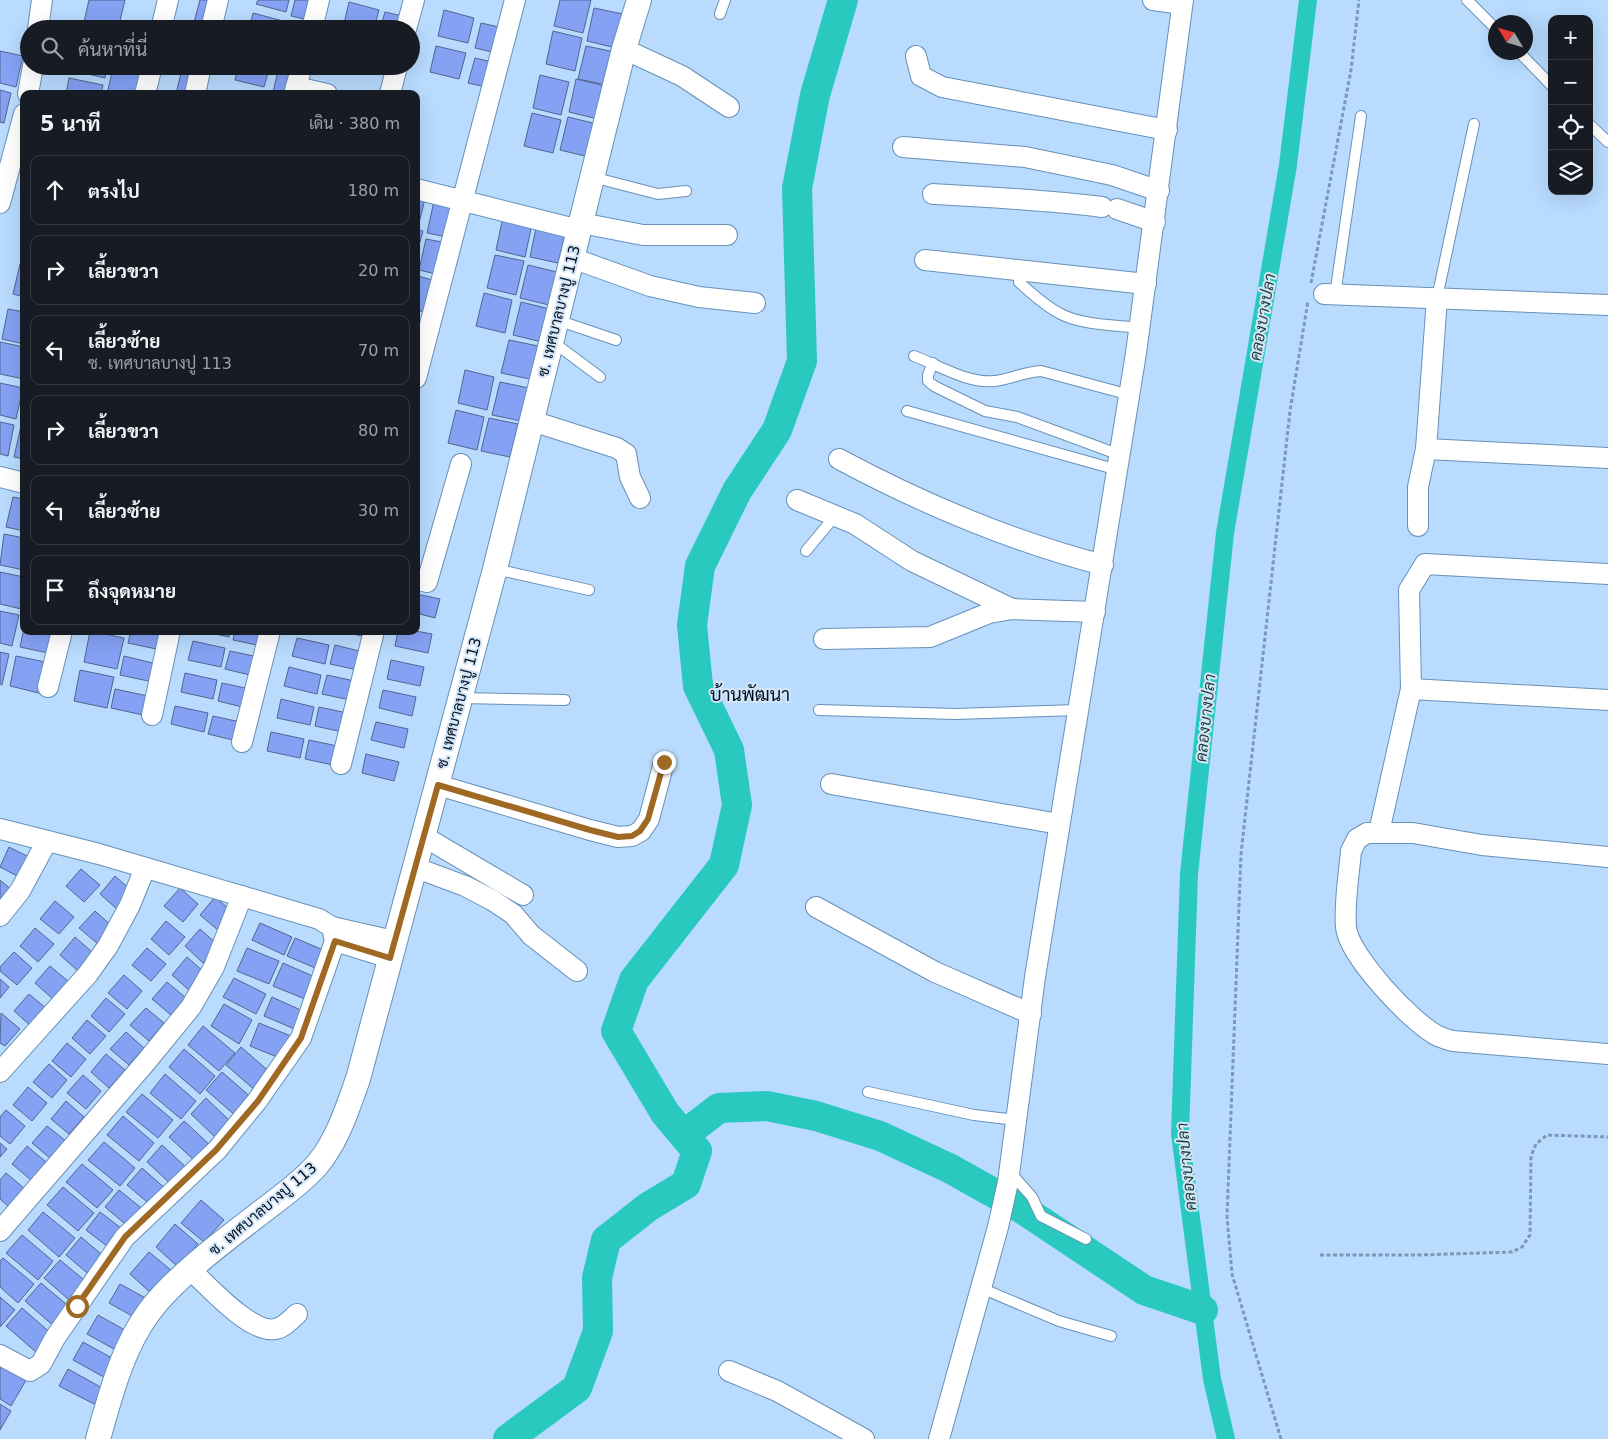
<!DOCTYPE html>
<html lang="th">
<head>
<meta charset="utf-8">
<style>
	:root { --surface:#171b24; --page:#20242c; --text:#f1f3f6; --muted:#9ea1a6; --line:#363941 }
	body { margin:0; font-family:"DejaVu Sans",Sarabun,sans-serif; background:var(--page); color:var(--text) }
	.controls { position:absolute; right:15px; top:15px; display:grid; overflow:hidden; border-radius:10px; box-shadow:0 5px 20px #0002 }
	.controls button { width:45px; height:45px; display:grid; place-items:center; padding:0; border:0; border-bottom:1px solid var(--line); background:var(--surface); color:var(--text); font:25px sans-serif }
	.compass { position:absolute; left:1488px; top:15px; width:45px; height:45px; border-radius:50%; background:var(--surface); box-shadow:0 5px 20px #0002; rotate:308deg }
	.stop { position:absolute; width:15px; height:15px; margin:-11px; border:4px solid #9f6923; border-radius:50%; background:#fff }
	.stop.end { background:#9f6923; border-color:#fff; box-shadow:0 1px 5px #0008 }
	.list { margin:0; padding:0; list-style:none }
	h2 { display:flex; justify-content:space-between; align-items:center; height:65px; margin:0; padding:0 20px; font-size:21px }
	h2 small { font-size:16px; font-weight:400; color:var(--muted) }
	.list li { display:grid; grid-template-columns:32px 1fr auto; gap:15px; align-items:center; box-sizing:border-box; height:70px; margin:0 10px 10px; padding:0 10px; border:1px solid var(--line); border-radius:10px }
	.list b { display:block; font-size:19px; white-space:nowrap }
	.list p { margin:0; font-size:16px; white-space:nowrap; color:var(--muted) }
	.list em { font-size:16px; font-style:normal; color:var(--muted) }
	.icon { flex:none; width:28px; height:28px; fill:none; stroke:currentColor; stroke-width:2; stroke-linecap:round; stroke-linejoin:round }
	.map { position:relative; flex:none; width:1608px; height:1439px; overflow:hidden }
	.search { position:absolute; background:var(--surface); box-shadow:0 5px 20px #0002; left:20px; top:20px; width:400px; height:55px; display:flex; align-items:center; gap:12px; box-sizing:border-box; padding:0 18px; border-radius:28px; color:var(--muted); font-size:19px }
	.panel { position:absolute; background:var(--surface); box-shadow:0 5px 20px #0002; left:20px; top:90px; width:400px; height:545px; border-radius:10px }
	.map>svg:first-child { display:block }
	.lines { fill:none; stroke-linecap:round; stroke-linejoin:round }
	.canal { stroke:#2ac9bf; stroke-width:18 }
	.river { stroke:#2ac9bf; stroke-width:30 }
	.building { fill:#84a1f3; stroke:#536492 }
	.service-casing { stroke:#6791b9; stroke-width:12 }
	.minor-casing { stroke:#6791b9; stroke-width:22 }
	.tertiary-casing { stroke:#6791b9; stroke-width:26 }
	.path { stroke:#7c98b4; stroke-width:3; stroke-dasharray:4 2.5; stroke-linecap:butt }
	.service { stroke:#fff; stroke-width:10 }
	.minor { stroke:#fff; stroke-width:20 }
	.tertiary { stroke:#fff; stroke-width:24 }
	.route { stroke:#9f6923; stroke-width:6 }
	.labels { text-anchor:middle; stroke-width:4; stroke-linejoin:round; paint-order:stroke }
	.street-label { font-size:15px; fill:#010e1c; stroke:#d4e6f8 }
	.water-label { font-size:16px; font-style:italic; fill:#1d3b39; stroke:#d4e6f8 }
	.quarter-label { font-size:18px; fill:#010e1c; stroke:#d4e6f8 }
</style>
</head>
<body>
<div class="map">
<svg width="1608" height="1439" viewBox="0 0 1608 1439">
	<rect width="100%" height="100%" fill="#b8dbfe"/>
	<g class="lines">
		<polyline class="canal" points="1226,1439 1212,1379 1180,1134 1189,874 1225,533 1288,165 1308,0"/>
		<g class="river">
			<polyline points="684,1135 719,1108 767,1106 816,1116 880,1136 949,1168 1024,1210 1144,1290 1203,1310"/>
			<polyline points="508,1439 577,1388 598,1331 597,1278 606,1240 648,1207 686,1184 697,1151 665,1113 616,1031 634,980 724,865 737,805 729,750 698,686 692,625 700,566 737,491 777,430 802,361 797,188 815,95 843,0"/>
		</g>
	</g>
	<g class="building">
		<polygon points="89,0 125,0 118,29 84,22"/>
		<polygon points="200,0 209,0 204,29 193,26"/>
		<polygon points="258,0 289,0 286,12 256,4"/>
		<polygon points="295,0 313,0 308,20 291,16"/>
		<polygon points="560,0 591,0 583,33 554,26"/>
		<polygon points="349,2 379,10 374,29 343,28"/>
		<polygon points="594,8 623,14 616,48 587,41"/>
		<polygon points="444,10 474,18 468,43 438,36"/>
		<polygon points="385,12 402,16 399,29 380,29"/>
		<polygon points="253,13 283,21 281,29 249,29"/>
		<polygon points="481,23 499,27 492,52 475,48"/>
		<polygon points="553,31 582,38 575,71 546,64"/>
		<polygon points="436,46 466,53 459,79 430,72"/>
		<polygon points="586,46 615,52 607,85 578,79"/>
		<polygon points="0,51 23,56 16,87 0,83"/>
		<polygon points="475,58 492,62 486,87 468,83"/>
		<polygon points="72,66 107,66 105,78 71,70"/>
		<polygon points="238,66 270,66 264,87 235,80"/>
		<polygon points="345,66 365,66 364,71"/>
		<polygon points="373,66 391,66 389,76 372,72"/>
		<polygon points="279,67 296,71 290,94 273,92"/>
		<polygon points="113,68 146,75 142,94 107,94"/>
		<polygon points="181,73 196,77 192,94 176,94"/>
		<polygon points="540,75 569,82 561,115 533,108"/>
		<polygon points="69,78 103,85 101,94 66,94"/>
		<polygon points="576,79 605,86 598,119 569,112"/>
		<polygon points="0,90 11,93 4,123 0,122"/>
		<polygon points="532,113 561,120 553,153 524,146"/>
		<polygon points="568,117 597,124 589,157 560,150"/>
		<polygon points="416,193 426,195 418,227 416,226"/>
		<polygon points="434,201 455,205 447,237 427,233"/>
		<polygon points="503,217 532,224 525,257 496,250"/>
		<polygon points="537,223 566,230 558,263 530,257"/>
		<polygon points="416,229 423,231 416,256"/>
		<polygon points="426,239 447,243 440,275 419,270"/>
		<polygon points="495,255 524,261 516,295 487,288"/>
		<polygon points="20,264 24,265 24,297 13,294"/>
		<polygon points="528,265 557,272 549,305 520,298"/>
		<polygon points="418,276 436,281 428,313 416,310"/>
		<polygon points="484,293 512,300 505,333 476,326"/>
		<polygon points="521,302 550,309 542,342 513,335"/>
		<polygon points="8,309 24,312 24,344 2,339"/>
		<polygon points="416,320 427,322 416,353"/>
		<polygon points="509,340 538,346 530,379 501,373"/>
		<polygon points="0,342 24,347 24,379 0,374"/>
		<polygon points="465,370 494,377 487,410 458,403"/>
		<polygon points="500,382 529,388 521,421 492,415"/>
		<polygon points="0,383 23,388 16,419 0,415"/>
		<polygon points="456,410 484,417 477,450 448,443"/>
		<polygon points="489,418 518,424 510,457 481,451"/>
		<polygon points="0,422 14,425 8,456 0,454"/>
		<polygon points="21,426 24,427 24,459 14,457"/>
		<polygon points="13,497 24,499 24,531 6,527"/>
		<polygon points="4,534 24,538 24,570 0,565"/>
		<polygon points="0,572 24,577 21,609 0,604"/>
		<polygon points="416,594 440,599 435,618 416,613"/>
		<polygon points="0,611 19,615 12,646 0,643"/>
		<polygon points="24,628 24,631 58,631 53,654 20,647"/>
		<polygon points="90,631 124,638 117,669 84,662"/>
		<polygon points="131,631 163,631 161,650 128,643"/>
		<polygon points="202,631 230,631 229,637"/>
		<polygon points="235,631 270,631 266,647 233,640"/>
		<polygon points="340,631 373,631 371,638"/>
		<polygon points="398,631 416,631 432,634 428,653 395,646"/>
		<polygon points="297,638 329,645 325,664 292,656"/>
		<polygon points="193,641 225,648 221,667 188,660"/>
		<polygon points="335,645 367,653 363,671 330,664"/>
		<polygon points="230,651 263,658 258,677 225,669"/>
		<polygon points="0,652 9,654 2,685 0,684"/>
		<polygon points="16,656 50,663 43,694 10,686"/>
		<polygon points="124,656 157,664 153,682 120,675"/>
		<polygon points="391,660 424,667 420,686 387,679"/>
		<polygon points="289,667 321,675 317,694 284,686"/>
		<polygon points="80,670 114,677 107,708 74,701"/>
		<polygon points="185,673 217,680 213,699 181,692"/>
		<polygon points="327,675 359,682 355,701 322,694"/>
		<polygon points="222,683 255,690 250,709 218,701"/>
		<polygon points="115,689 148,696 143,715 111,708"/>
		<polygon points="383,690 416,697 412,716 379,708"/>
		<polygon points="281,699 314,707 310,725 277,718"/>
		<polygon points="175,706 208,713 204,732 171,724"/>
		<polygon points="319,707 352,714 347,733 315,726"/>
		<polygon points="213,716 245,723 241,742 208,734"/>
		<polygon points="376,722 408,729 404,748 371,740"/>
		<polygon points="271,732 304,739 300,758 267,751"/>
		<polygon points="309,740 342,747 338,766 305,759"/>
		<polygon points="366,754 399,762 394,781 362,773"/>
		<polygon points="9,847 33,859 23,879 0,867"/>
		<polygon points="81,869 100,885 84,902 66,886"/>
		<polygon points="115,876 133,892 118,910 100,894"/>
		<polygon points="0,880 14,892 0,909"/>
		<polygon points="180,888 198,904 183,922 164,906"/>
		<polygon points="215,897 234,913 219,931 200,915"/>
		<polygon points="55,901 74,917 59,934 40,919"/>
		<polygon points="95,911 113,927 98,944 79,928"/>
		<polygon points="166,921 185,937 169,955 151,939"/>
		<polygon points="260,923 292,937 284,955 252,940"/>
		<polygon points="35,928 54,944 38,962 20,946"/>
		<polygon points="200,929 218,945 203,963 185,946"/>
		<polygon points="75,937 93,953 78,971 60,955"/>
		<polygon points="295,938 328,952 320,970 287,956"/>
		<polygon points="147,948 166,964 151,981 132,965"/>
		<polygon points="247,948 279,961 269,984 237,971"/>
		<polygon points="14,952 32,968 17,985 0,971 0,967"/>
		<polygon points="187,957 205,973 190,991 172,975"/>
		<polygon points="283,963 315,977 305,999 273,986"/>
		<polygon points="50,966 69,982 53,999 35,983"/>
		<polygon points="124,975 142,991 127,1009 108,993"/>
		<polygon points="234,978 266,994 256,1014 223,997"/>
		<polygon points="0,979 9,987 0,998"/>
		<polygon points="167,982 186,998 171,1015 152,999"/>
		<polygon points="29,994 47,1009 32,1027 14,1011"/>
		<polygon points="272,997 305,1012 297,1030 264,1016"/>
		<polygon points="106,998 125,1014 109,1032 91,1016"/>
		<polygon points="224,1004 252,1020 239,1044 211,1026"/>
		<polygon points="146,1008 164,1023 149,1041 130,1025"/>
		<polygon points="1,1013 20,1029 5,1046 0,1043"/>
		<polygon points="87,1020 106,1036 90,1054 72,1038"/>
		<polygon points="259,1023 291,1036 282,1059 250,1046"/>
		<polygon points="203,1026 235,1053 219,1071 188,1045"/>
		<polygon points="126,1032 144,1048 129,1065 110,1049"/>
		<polygon points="67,1043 86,1059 71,1077 52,1061"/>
		<polygon points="241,1047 272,1074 257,1092 226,1065"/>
		<polygon points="184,1049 215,1076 200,1094 169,1067"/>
		<polygon points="106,1054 125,1070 109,1088 91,1072"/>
		<polygon points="49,1064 67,1080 52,1098 33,1082"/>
		<polygon points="222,1072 253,1099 237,1117 206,1090"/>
		<polygon points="165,1074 196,1101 181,1119 150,1093"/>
		<polygon points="83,1075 101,1091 86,1109 67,1093"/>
		<polygon points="28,1087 47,1103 32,1121 13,1105"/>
		<polygon points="142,1094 173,1120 158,1138 126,1112"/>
		<polygon points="206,1098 231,1122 216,1138 191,1114"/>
		<polygon points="66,1101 84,1117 69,1134 51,1119"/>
		<polygon points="6,1110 25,1126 10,1144 0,1136 0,1117"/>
		<polygon points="123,1116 154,1143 139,1161 107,1135"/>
		<polygon points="184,1121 210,1145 195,1161 169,1137"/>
		<polygon points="47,1126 66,1141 51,1159 32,1143"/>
		<polygon points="104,1142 135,1168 120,1186 88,1160"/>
		<polygon points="0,1143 7,1149 0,1157"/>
		<polygon points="162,1145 189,1170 174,1187 147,1162"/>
		<polygon points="27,1146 46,1162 31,1180 12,1164"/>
		<polygon points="82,1164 113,1190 97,1208 66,1182"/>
		<polygon points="142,1168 167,1190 153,1207 127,1185"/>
		<polygon points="6,1173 25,1189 9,1207 0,1199 0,1180"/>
		<polygon points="63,1187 94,1213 78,1231 47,1205"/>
		<polygon points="119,1190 145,1211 130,1228 105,1207"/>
		<polygon points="201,1200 224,1220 204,1242 181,1223"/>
		<polygon points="43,1212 75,1238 59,1257 28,1230"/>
		<polygon points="100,1212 126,1232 112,1250 86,1230"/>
		<polygon points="175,1224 198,1244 178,1267 156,1247"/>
		<polygon points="22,1235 53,1261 38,1280 6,1253"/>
		<polygon points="81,1237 107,1259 92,1277 66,1255"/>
		<polygon points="149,1252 172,1271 152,1294 130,1274"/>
		<polygon points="3,1258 34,1284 18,1303 0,1287 0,1261"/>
		<polygon points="60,1260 89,1284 75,1305 44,1278"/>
		<polygon points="41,1283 72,1309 56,1328 25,1301"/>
		<polygon points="120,1284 151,1301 141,1321 109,1303"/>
		<polygon points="0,1297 15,1310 0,1327"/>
		<polygon points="22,1308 53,1335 37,1353 6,1326"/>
		<polygon points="98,1315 132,1334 121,1353 87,1334"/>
		<polygon points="83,1342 121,1363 111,1381 73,1360"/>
		<polygon points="5,1360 29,1375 11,1406 0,1399 0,1369"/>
		<polygon points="68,1369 106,1390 98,1406 59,1386"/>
		<polygon points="0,1404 11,1411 0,1430"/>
	</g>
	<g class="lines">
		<g class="service-casing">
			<g id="service">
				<polyline points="1467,0 1496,29"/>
				<polyline points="720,14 725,0"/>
				<polyline points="1519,52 1552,86"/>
				<polyline points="1589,124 1608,142"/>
				<polyline points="592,177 658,194 686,191"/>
				<path d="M1019,282C1031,293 1044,305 1059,313C1079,325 1116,325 1140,328"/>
				<polyline points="1335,295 1361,116"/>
				<polyline points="1437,298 1474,124"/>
				<polyline points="557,320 616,340"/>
				<polyline points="553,342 600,377"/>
				<path d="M914,356C938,365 968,384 995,381C1011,379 1024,372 1041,371L1130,395"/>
				<polyline points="933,363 928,375 928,381 934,386 985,411 1017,417 1120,455"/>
				<polyline points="907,411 1118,470"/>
				<polyline points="806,551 835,516"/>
				<polyline points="495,569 589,590"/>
				<polyline points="460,698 565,700"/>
				<polyline points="819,710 955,714 1077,710"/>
				<polyline points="868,1092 974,1115 1016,1120"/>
				<polyline points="1009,1171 1032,1197 1041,1216 1086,1239"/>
				<polyline points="981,1288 1059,1321 1111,1336"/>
			</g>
		</g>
		<g class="minor-casing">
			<g id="minor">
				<polyline points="1153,0 1182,4"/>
				<polyline points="38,29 42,0"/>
				<polyline points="161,29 168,0"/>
				<polyline points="211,29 218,0"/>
				<polyline points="312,29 319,0"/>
				<polyline points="406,29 414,0"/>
				<polyline points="624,49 682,76 729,107"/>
				<polyline points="916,56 921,76 942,87 1167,130"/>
				<polyline points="296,87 327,94"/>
				<polyline points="28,94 33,66"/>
				<polyline points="145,94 152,66"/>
				<polyline points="195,94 201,66"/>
				<polyline points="294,94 302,66"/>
				<polyline points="390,94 397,66"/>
				<polyline points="903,147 1025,157 1112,175 1159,191"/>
				<polyline points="416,189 579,230"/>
				<path d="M933,194C989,197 1046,200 1102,207"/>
				<polyline points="0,203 24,114"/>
				<polyline points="1117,209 1155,222"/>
				<polyline points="581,223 643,235 727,235"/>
				<polyline points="572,258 650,286 699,297 755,303"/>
				<polyline points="925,260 1146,284"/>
				<polyline points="1324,294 1608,305"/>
				<polyline points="416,378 515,0"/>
				<polyline points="532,421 617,448 626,454 630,477 640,498"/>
				<polyline points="1426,449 1608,458"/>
				<path d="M839,459C923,504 1011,541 1103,565"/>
				<polyline points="0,477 24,483"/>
				<polyline points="797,500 855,524 912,561 1012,609"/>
				<polyline points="1418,526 1418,487 1426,449 1437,298"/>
				<polyline points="416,579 427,582 461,464"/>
				<polyline points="824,639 930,637 989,613 1012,609 1095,612"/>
				<polyline points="48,687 62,631"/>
				<polyline points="1411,689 1608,700"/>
				<polyline points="152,715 170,631"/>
				<polyline points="242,742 270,631"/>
				<polyline points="341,764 374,631"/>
				<polyline points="831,784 1059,824"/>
				<polyline points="438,785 590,830 618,837 632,836 641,831 649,819 664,762"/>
				<polyline points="0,829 99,854 319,919 332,927 335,941 301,1038 257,1101 217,1150 125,1237 55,1338 41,1364 30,1371 0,1355"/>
				<polyline points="1379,832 1411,689 1409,590 1425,564 1608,574"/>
				<polyline points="423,836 523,895"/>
				<path d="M1608,857L1482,845L1413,833H1367L1357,839L1351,851C1349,875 1344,902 1346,927C1348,955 1413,1024 1438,1036C1443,1038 1448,1040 1453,1041L1608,1054"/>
				<polyline points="414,867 465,886 492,900 513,914 531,935 577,971"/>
				<polyline points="816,907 935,972 1031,1014"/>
				<polyline points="0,916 20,891 47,841"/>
				<polyline points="332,927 394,941"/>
				<polyline points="335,941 390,958"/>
				<polyline points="0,1072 88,974 108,946 130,905 145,868"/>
				<polyline points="0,1231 146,1062 191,1007 214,967 242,896"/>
				<path d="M191,1270C208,1286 251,1334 275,1329C284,1328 291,1319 297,1314"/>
				<polyline points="729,1371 777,1391 864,1439"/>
				<polyline points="939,1439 998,1227 1008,1182 1035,977 1136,353 1183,0"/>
			</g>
		</g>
		<g class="tertiary-casing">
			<path id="tertiary" d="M98,1439C110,1397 122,1348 149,1312C175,1276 232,1235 268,1207C285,1194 303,1181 317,1165C338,1140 347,1109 358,1079L495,569L624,49L639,0"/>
		</g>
		<g class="path">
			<polyline points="1311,283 1351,70 1359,0"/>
			<polyline points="1320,1255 1419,1255 1512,1252 1522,1247 1530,1235 1531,1156 1536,1144 1547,1135 1608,1137"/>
			<polyline points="1281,1439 1232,1274 1227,1216 1241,854 1290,411 1308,301"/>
		</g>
		<use href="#service" class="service"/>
		<use href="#minor" class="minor"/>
		<use href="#tertiary" class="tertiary"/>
	</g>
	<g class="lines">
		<polyline class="route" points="77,1306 125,1237 216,1150 258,1101 301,1038 335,941 390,958 438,785 590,830 618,837 632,836 640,831 648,819 664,762"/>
	</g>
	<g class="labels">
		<g class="street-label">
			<text transform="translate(559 311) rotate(-76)" y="5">ซ. เทศบาลบางปู 113</text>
			<text transform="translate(459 703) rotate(-75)" y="5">ซ. เทศบาลบางปู 113</text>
			<text transform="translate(263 1209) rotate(-40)" y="5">ซ. เทศบาลบางปู 113</text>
		</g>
		<g class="water-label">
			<text transform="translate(1262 317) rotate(-80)" y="6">คลองบางปลา</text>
			<text transform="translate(1205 718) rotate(-84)" y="6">คลองบางปลา</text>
			<text transform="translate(1186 1167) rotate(-96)" y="6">คลองบางปลา</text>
		</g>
		<g class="quarter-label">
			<text x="750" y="701">บ้านพัฒนา</text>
		</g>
	</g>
</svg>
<div class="controls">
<button>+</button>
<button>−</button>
<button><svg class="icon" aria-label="locate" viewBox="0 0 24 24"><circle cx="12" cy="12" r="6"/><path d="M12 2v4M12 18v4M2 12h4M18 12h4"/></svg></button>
<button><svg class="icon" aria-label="layers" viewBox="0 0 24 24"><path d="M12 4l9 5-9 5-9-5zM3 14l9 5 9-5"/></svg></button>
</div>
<svg class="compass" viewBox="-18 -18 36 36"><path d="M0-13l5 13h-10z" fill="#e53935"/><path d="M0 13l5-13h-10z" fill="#9ea1a6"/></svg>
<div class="stop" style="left:77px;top:1306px"></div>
<div class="stop end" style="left:664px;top:762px"></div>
<div class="search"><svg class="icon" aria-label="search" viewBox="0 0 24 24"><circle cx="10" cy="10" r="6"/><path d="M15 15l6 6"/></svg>ค้นหาที่นี่</div>
<section class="panel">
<h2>5 นาที<small>เดิน · 380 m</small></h2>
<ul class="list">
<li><svg class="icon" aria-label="ahead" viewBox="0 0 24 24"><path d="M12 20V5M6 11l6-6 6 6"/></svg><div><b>ตรงไป</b></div><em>180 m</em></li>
<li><svg class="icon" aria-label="right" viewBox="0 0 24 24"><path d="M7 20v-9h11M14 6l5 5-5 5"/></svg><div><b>เลี้ยวขวา</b></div><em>20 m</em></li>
<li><svg class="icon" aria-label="left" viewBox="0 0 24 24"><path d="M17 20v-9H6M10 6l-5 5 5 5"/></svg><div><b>เลี้ยวซ้าย</b><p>ซ. เทศบาลบางปู 113</p></div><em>70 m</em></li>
<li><svg class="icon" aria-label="right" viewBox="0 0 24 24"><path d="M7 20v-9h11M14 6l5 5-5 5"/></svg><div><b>เลี้ยวขวา</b></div><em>80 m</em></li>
<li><svg class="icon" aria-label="left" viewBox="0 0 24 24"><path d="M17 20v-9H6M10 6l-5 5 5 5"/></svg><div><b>เลี้ยวซ้าย</b></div><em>30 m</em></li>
<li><svg class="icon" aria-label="arrive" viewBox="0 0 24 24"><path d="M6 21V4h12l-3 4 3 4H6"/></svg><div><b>ถึงจุดหมาย</b></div></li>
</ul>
</section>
</div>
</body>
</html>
